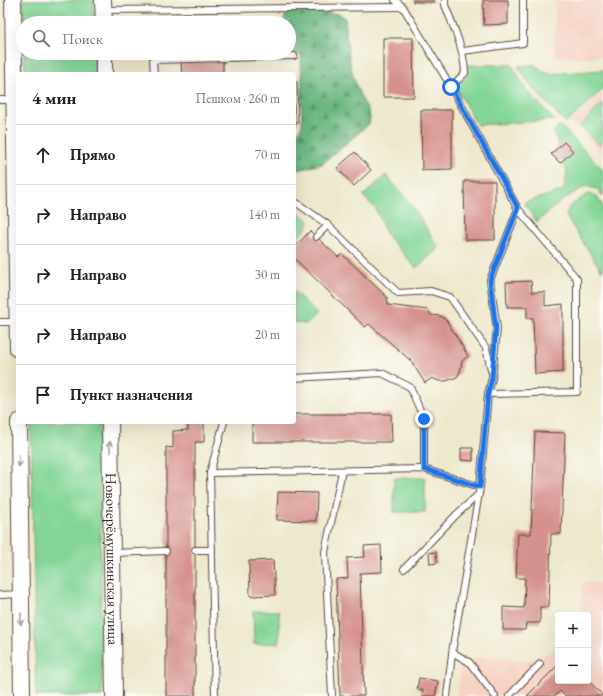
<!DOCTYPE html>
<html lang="ru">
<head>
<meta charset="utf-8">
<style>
	:root { --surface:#fff; --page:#f6f6f6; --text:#222; --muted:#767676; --line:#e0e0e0 }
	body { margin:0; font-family:"EB Garamond",serif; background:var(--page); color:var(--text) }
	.controls { position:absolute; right:12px; bottom:12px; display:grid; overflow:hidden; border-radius:4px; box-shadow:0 4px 16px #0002 }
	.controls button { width:36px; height:36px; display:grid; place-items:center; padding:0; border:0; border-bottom:1px solid var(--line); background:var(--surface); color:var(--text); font:20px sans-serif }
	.stop { position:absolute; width:12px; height:12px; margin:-9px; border:3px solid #1a73e8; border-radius:50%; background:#fff }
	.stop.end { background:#1a73e8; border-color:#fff; box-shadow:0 1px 4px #0008 }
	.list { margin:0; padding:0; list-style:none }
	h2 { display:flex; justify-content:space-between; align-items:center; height:52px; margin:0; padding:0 16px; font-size:17px }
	h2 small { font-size:13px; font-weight:400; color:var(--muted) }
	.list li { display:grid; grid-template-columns:26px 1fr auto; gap:12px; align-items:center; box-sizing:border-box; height:60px; padding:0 16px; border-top:1px solid var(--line) }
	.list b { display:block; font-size:15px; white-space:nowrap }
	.list em { font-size:13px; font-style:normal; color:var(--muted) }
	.icon { flex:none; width:22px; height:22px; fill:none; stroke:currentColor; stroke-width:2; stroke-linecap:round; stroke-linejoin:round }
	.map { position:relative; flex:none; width:603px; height:696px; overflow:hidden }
	.search { position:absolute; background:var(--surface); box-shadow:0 4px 16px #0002; left:16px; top:16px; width:280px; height:44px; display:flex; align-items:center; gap:10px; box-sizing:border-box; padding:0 14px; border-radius:22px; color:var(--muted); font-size:15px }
	.panel { position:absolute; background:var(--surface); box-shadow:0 4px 16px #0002; left:16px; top:72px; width:280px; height:352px; border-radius:4px }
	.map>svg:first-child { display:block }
	.built { fill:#f5d2c3 }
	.green { fill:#82d596; stroke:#5e805a }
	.forest { fill:url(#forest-firs); stroke:#52704e }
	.building { fill:#d5918d }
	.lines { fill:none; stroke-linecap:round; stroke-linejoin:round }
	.service-casing { stroke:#564638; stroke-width:8 }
	.tertiary-casing { stroke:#564638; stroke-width:18 }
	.service { stroke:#fff; stroke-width:6 }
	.tertiary { stroke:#fff; stroke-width:16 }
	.oneway { stroke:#a79f9a }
	.route { stroke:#1a73e8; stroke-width:5 }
	.labels { text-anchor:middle; stroke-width:3.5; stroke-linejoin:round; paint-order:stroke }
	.street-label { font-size:15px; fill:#3b2a1e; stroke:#fdfcf7 }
</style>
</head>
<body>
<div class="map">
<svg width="603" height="696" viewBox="0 0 603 696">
	<defs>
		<pattern id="forest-firs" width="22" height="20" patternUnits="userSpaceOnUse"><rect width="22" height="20" fill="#69b67f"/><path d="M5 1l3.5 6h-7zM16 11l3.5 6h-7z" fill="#589467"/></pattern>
	</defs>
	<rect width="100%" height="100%" fill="#fdfcf7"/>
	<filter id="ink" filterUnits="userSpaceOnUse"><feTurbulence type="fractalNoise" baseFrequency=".025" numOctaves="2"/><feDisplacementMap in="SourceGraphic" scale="8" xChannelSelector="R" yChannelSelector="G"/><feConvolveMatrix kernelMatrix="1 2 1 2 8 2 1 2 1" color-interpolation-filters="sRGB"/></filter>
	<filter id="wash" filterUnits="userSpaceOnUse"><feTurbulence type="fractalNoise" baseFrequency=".012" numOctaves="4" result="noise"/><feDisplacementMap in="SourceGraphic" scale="16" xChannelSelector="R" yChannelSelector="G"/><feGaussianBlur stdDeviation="0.9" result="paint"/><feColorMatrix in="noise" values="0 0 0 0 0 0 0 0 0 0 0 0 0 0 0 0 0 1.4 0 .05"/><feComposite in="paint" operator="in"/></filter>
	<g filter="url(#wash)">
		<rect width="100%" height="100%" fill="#eee8cc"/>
		<g class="built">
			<rect x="555" y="0" width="48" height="57"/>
			<polygon points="603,93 603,154 570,122"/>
			<polygon points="582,582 603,583 603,696 457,696 461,665 481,657 529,661 558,649 558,681 588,681 588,615 581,615"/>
		</g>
		<g class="green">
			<polygon points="23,0 94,0 94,23 24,23"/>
			<polygon points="24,53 95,53 95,74 25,74"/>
			<polygon points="467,65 512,65 525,88 554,120 477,125 456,87 468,75"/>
			<polygon points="534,65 548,74 603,70 603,89 566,123 530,85 518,66"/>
			<polygon points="603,103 603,141 599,145 580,126"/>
			<polygon points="560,125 603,170 603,197 598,189 585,186 560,202 537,222 524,203 564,190 567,172 554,132"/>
			<polygon points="386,175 413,207 439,248 416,268 386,234 376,209 363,196"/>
			<polygon points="588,194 596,196 603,206 603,270 601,270 566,216 569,207"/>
			<polygon points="294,209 309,221 306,229 294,241"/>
			<polygon points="294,291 317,314 306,324 294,323"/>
			<polygon points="31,422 99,422 102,696 36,696"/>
			<rect x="394" y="478" width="31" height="34"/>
			<polygon points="253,611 279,611 279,643 254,644"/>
		</g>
		<path class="forest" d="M312,11L340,14L345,18C347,44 349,71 360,95C364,105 373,112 369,124L322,164L294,171V140L302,125L301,55L289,52V23H283L285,16L288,12Z"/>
		<g id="blocks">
			<g class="building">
				<rect x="413" y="0" width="21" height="2"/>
				<polygon points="483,0 508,0 508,24 484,25"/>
				<polygon points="383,38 413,38 414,97 383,97"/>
				<polygon points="223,61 223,74 182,74 181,62"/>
				<polygon points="294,82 297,82 298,123 294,123"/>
				<polygon points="421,110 452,110 452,169 422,170"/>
				<polygon points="564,142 573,151 560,163 551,154"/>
				<polygon points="355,152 371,170 354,186 337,168"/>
				<polygon points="464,181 495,181 495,240 465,240"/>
				<polygon points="310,231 338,257 342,254 387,297 388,305 428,310 431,315 441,316 447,321 468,356 462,361 460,372 457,377 446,381 439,381 432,378 425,383 411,361 369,324 365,327 294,258 294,248"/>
				<polygon points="531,281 532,292 545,292 545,306 563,304 563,372 535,374 533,318 527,318 527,307 507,307 506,282"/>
				<polygon points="294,414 391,414 392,442 252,442 252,422 294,422"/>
				<polygon points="188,422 204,422 204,442 195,442 195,696 166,696 166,447 173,448 173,431 188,430"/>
				<polygon points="535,432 565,433 561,534 551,534 549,607 540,607 540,623 526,623 525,630 503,630 503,607 524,608 525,578 516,578 518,534 531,534"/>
				<polygon points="461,448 473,448 473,461 461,460"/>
				<polygon points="278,492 317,493 316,521 277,520"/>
				<polygon points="381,545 382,572 360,573 364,696 340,696 336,579 348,578 347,558 365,557 364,546"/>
				<polygon points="436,552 437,563 430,564 429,553"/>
				<polygon points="273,560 275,595 250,596 249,561"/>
				<polygon points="558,665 558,681 588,680 603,696 565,696 560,691 555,696 527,696"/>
				<polygon points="419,678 438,681 435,696 422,696 423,690 417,689"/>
			</g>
		</g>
	</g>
	<g filter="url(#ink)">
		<use href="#blocks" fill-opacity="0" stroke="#564638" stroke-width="1"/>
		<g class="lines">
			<g class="service-casing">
				<g id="service">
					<polyline points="395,0 403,7 450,85 518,209 490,280 497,329 492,378 488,394 480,487 453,646 447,696"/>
					<path d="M445,0V5C454,28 464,49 465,73L451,87"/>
					<polyline points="103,10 403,7"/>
					<polyline points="463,51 523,43 523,0"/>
					<polyline points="154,74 153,60 294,56"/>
					<polyline points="0,100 14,100"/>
					<polyline points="294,201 328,225"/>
					<polyline points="316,237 328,225 398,293 431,291 450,297 486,348 491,370"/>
					<polyline points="0,322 16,322"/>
					<polyline points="294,378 382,373 410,387 424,419 424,469"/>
					<polyline points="488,394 577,392 577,279 518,209"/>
					<polyline points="210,473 224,422"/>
					<polyline points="195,550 212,550"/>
					<polyline points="112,553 166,551"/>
					<polyline points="404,569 456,515 479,494"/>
					<polyline points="0,595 20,594"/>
					<polyline points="452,652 469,662 495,696"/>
					<polyline points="215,696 210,473 424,469 480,487"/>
					<polyline points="332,696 325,552 342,471"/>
					<polyline points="509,696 540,664"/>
				</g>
			</g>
			<g class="tertiary-casing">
				<g id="tertiary">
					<polyline points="13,0 18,349"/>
					<polyline points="103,0 104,23"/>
					<polyline points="104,53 104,74"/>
					<polyline points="19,422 22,696"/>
					<path id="s1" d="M110,422L114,696"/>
				</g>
			</g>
			<use href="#service" class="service"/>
			<use href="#tertiary" class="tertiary"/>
		</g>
		<defs><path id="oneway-shaft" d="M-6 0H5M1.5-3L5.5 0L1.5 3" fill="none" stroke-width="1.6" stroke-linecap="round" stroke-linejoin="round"/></defs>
		<g class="oneway">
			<use href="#oneway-shaft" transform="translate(110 447) rotate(-91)"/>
			<use href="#oneway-shaft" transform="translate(19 461) rotate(89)"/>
			<use href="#oneway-shaft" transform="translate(21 619) rotate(89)"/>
		</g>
	</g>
	<g class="lines" filter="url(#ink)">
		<polyline class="route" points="424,419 424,469 480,487 488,394 492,378 496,329 490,280 518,208 451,87"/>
	</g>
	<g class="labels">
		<g class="street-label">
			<text dy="5" stroke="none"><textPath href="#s1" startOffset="137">Новочерёмушкинская улица</textPath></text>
		</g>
	</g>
</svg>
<div class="controls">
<button>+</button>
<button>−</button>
</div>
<div class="stop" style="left:451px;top:87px"></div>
<div class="stop end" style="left:424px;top:419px"></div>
<div class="search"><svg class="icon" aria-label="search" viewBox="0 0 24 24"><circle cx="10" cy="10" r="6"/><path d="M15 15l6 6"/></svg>Поиск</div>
<section class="panel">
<h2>4 мин<small>Пешком · 260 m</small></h2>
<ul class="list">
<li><svg class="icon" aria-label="ahead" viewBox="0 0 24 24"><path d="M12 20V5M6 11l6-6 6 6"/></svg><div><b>Прямо</b></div><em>70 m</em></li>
<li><svg class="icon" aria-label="right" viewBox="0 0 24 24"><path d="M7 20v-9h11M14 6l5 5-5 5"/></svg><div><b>Направо</b></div><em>140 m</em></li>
<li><svg class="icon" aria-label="right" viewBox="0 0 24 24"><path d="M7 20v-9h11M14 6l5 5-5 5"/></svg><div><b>Направо</b></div><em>30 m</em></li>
<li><svg class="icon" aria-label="right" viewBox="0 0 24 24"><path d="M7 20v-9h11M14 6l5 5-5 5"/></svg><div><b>Направо</b></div><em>20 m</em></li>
<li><svg class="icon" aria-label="arrive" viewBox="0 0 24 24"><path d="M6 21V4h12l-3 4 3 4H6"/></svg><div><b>Пункт назначения</b></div></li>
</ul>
</section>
</div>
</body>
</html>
